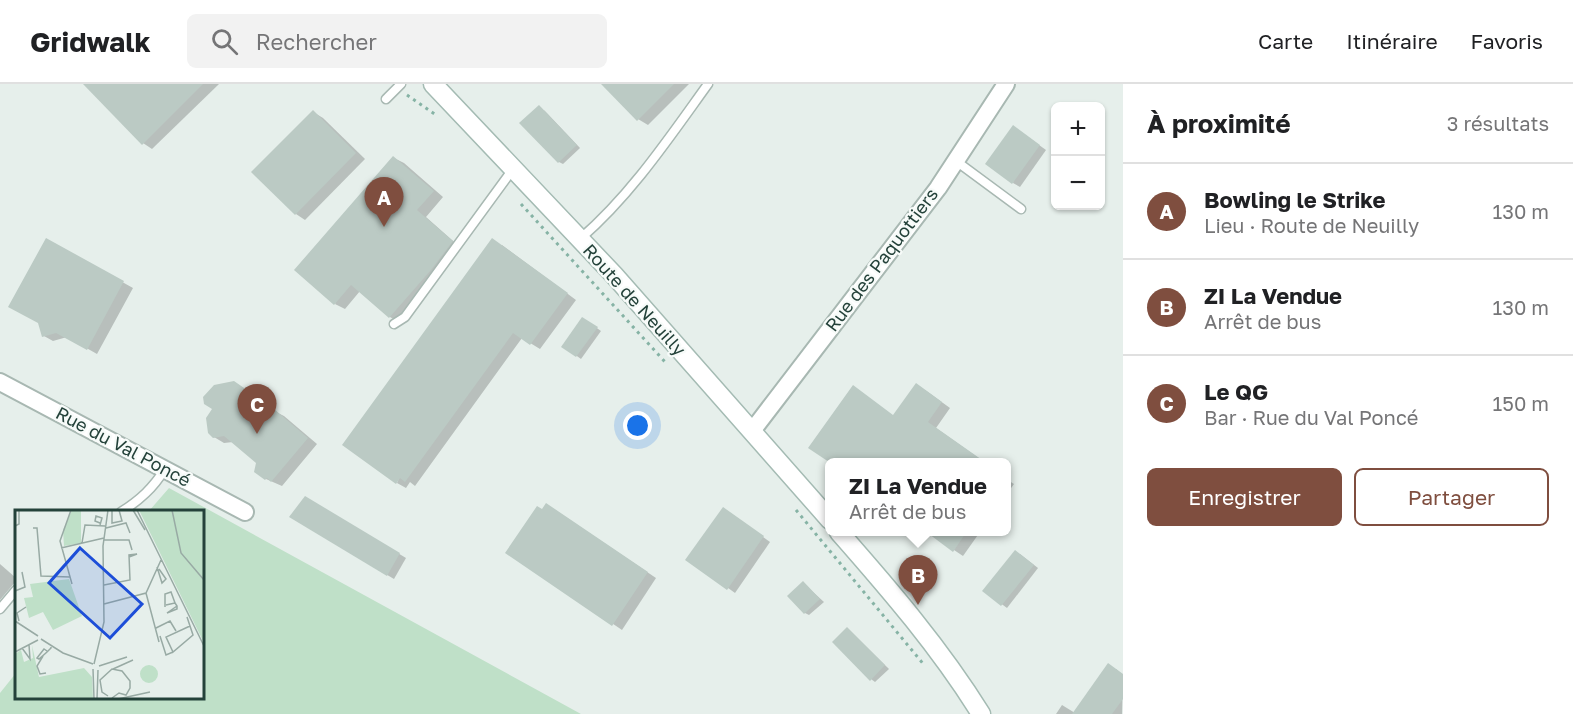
<!DOCTYPE html>
<html lang="fr">
<head>
<meta charset="utf-8">
<style>
	:root { --surface:#fff; --page:#f2f2f2; --text:#202124; --muted:#757577; --line:#e0e0e0; --accent:#7f4e3f }
	body { margin:0; font-family:"Golos Text",sans-serif; background:var(--page); color:var(--text) }
	.controls { position:absolute; right:18px; top:18px; display:grid; overflow:hidden; border-radius:9px; box-shadow:0 2px 4px #0004 }
	.controls button { width:54px; height:54px; display:grid; place-items:center; padding:0; border:0; border-bottom:2px solid var(--line); background:var(--surface); color:var(--text); font:30px sans-serif }
	.you { position:absolute; left:638px; top:342px; width:21px; height:21px; margin:-15px; border:4px solid #fff; border-radius:50%; background:#1a73e8; box-shadow:0 0 0 9px #1a73e833 }
	.badge { display:grid; place-items:center; width:39px; height:39px; border-radius:50%; background:var(--accent); color:#fff; font-size:20px; font-weight:700 }
	.pin { position:absolute; translate:-50% -50px; filter:drop-shadow(0 2px 3px #0008) }
	.pin::after { content:''; position:absolute; top:32px; width:21px; height:18px; background:inherit; clip-path:polygon(0 0,100% 0,50% 100%) }
	.popup { position:absolute; left:825px; top:374px; width:186px; height:78px; box-sizing:border-box; display:grid; place-content:center; border-radius:9px; background:var(--surface); filter:drop-shadow(0 2px 4px #0005); font-size:20px; white-space:nowrap; color:var(--muted) }
	.popup b { font-size:22px; color:var(--text) }
	.popup::after { content:''; position:absolute; left:50%; top:100%; margin-left:-12px; border:12px solid transparent; border-top-color:var(--surface) }
	.list { margin:0; padding:0; list-style:none }
	h2 { display:flex; justify-content:space-between; align-items:center; height:78px; margin:0; padding:0 24px; font-size:26px }
	h2 small { font-size:20px; font-weight:400; color:var(--muted) }
	.list li { display:grid; grid-template-columns:39px 1fr auto; gap:18px; align-items:center; box-sizing:border-box; height:96px; padding:0 24px; border-top:2px solid var(--line) }
	.list b { display:block; font-size:22px; white-space:nowrap }
	.list p { margin:0; font-size:20px; white-space:nowrap; color:var(--muted) }
	.list em { font-size:20px; font-style:normal; color:var(--muted) }
	.actions { display:flex; gap:12px; padding:18px 24px }
	.actions a { flex:1; padding:14px 0; border:2px solid var(--accent); border-radius:9px; text-align:center; font-size:21px; color:var(--accent) }
	.actions .main { background:var(--accent); color:#fff }
	.icon { flex:none; width:33px; height:33px; fill:none; stroke:currentColor; stroke-width:2; stroke-linecap:round; stroke-linejoin:round }
	.map { position:relative; flex:none; width:1123px; height:630px; overflow:hidden }
	header { display:flex; align-items:center; gap:36px; box-sizing:border-box; height:84px; padding:0 30px; background:var(--surface); border-bottom:2px solid var(--line) }
	header strong { font-size:28px }
	nav { display:flex; gap:33px; margin-inline-start:auto; font-size:21px }
	.search { width:420px; height:54px; background:var(--page); display:flex; align-items:center; gap:15px; box-sizing:border-box; padding:0 21px; border-radius:9px; color:var(--muted); font-size:22px }
	main { display:flex }
	aside { flex:1; background:var(--surface) }
	.map>svg:first-child { display:block }
	.green { fill:#bfe0c8 }
	.shadow { fill:#0003 }
	.building { fill:#bbcac4 }
	.lines { fill:none; stroke-linecap:round; stroke-linejoin:round }
	.service-casing { stroke:#a8b8b2; stroke-width:11 }
	.minor-casing { stroke:#a8b8b2; stroke-width:20 }
	.secondary-casing { stroke:#a4bbb3; stroke-width:21 }
	.path { stroke:#86b3a5; stroke-width:3; stroke-dasharray:3 4.5; stroke-linecap:butt }
	.service { stroke:#fff; stroke-width:8 }
	.minor { stroke:#fff; stroke-width:16 }
	.secondary { stroke:#fff; stroke-width:18 }
	.labels { text-anchor:middle; stroke-width:4.5; stroke-linejoin:round; paint-order:stroke }
	.street-label { font-size:18px; fill:#24423a; stroke:#f7fbf9 }
	.inset-road { fill:none; stroke:#98aaa4; stroke-width:1.5 }
	.view { fill:#1d4ed8; fill-opacity:0.15; stroke:#1d4ed8; stroke-width:3 }
	.inset-edge { fill:none; stroke:#24423a; stroke-width:3 }
</style>
</head>
<body>
<header>
<strong>Gridwalk</strong>
<div class="search"><svg class="icon" aria-label="search" viewBox="0 0 24 24"><circle cx="10" cy="10" r="6"/><path d="M15 15l6 6"/></svg>Rechercher</div>
<nav><a>Carte</a><a>Itinéraire</a><a>Favoris</a></nav>
</header>
<main>
<div class="map">
<svg width="1123" height="630" viewBox="0 0 1123 630">
	<rect width="100%" height="100%" fill="#e6efeb"/>
	<polygon class="green" points="169,404 581,630 0,630 0,609 16,589 16,614 202,614 202,428 149,427"/>
	<g class="shadow">
		<polygon points="85,0 219,0 152,65 143,59"/>
		<polygon points="603,0 689,0 648,41 638,35"/>
		<polygon points="544,26 580,64 563,80 559,78"/>
		<polygon points="313,28 323,34 365,75 305,136 296,130"/>
		<polygon points="1021,48 1046,66 1020,103 1013,99"/>
		<polygon points="394,74 404,79 443,113 426,133 461,164 441,191 400,239 390,233 360,207 345,225 335,220"/>
		<polygon points="47,156 133,204 97,270 67,253 53,257 44,252 40,239"/>
		<polygon points="502,161 576,216 540,265 522,254 415,402 410,398 406,404 397,399"/>
		<polygon points="587,237 601,247 581,275 563,262"/>
		<polygon points="233,299 257,313 258,319 271,331 274,327 284,332 317,360 282,402 266,395 258,379 233,358 224,359 214,353"/>
		<polygon points="925,306 950,324 936,344 984,378 831,378 810,364 894,332"/>
		<polygon points="1006,395 1014,400 1006,411"/>
		<polygon points="306,414 406,474 394,495 291,433"/>
		<polygon points="555,426 656,494 622,546 507,468"/>
		<polygon points="730,429 770,458 735,509 688,475"/>
		<polygon points="927,448 980,448 963,472"/>
		<polygon points="1020,470 1038,484 1007,524 984,507"/>
		<polygon points="0,480 16,494 16,497 0,516"/>
		<polygon points="803,499 824,518 809,531 805,529"/>
		<polygon points="848,545 889,585 875,598 871,595"/>
		<polygon points="1116,585 1123,591 1122,630 1056,630 1062,621 1075,629"/>
	</g>
	<g class="building">
		<polygon points="83,0 203,0 142,61"/>
		<polygon points="601,0 674,0 637,37"/>
		<polygon points="539,21 577,61 558,79 519,39"/>
		<polygon points="313,26 356,69 295,131 251,88"/>
		<polygon points="1013,41 1040,61 1012,100 985,80"/>
		<polygon points="393,72 434,107 417,126 453,157 431,186 389,234 351,201 334,221 294,186"/>
		<polygon points="46,154 124,197 87,266 56,249 42,253 38,239 8,223"/>
		<polygon points="492,154 568,209 530,261 513,249 405,398 400,394 396,400 342,361"/>
		<polygon points="582,233 598,243 576,273 561,263"/>
		<polygon points="234,297 247,306 248,312 270,330 274,325 308,354 271,398 267,394 265,396 254,388 256,379 224,352 213,354 208,349 206,334 212,325 204,320 203,313 214,301"/>
		<polygon points="916,299 942,318 928,338 985,378 829,378 808,364 853,301 893,331"/>
		<polygon points="305,412 400,469 387,492 289,433"/>
		<polygon points="546,419 648,488 612,542 505,469 537,422 542,425"/>
		<polygon points="723,423 764,452 727,506 685,476"/>
		<polygon points="925,447 967,447 953,468"/>
		<polygon points="1015,466 1034,481 1001,522 982,507"/>
		<polygon points="803,497 820,515 804,530 787,512"/>
		<polygon points="847,543 885,581 870,597 832,558"/>
		<polygon points="1108,579 1123,590 1123,615 1112,630 1072,630"/>
	</g>
	<g class="lines">
		<g class="service-casing">
			<g id="service">
				<polyline points="386,15 401,0"/>
				<polyline points="956,77 1021,125"/>
				<path d="M580,155C631,111 669,54 708,0"/>
				<polyline points="394,240 405,233 513,85"/>
				<path d="M121,428C140,416 153,404 165,385"/>
				<polyline points="0,525 16,506"/>
			</g>
		</g>
		<g class="minor-casing">
			<g id="minor">
				<polyline points="0,298 245,428"/>
				<polyline points="752,347 938,104 1006,0"/>
			</g>
		</g>
		<g class="secondary-casing">
			<g id="secondary">
				<polyline points="433,0 614,191 830,436"/>
				<path d="M839,448C890,506 940,564 981,630"/>
			</g>
		</g>
		<g class="path">
			<polyline points="407,11 436,31"/>
			<polyline points="521,120 666,279"/>
			<polyline points="796,426 925,582"/>
		</g>
		<use href="#service" class="service"/>
		<use href="#minor" class="minor"/>
		<use href="#secondary" class="secondary"/>
	</g>
	<g class="labels">
		<g class="street-label">
			<text transform="translate(882 176) rotate(-53)" y="6">Rue des Paquottiers</text>
			<text transform="translate(634 216) rotate(48)" y="6">Route de Neuilly</text>
			<text transform="translate(123 363) rotate(28)" y="6">Rue du Val Poncé</text>
		</g>
	</g>
	<g transform="translate(15 426)">
		<rect width="189" height="189" fill="#e6efeb"/>
		<path d="M57,0H66V33L49,36L48,20ZM124,0H189V133ZM54,69L67,106L38,120L28,102L14,108L9,88L18,87L15,74ZM17,135L24,167L69,158L77,167L78,189H0V144L6,140L9,152L18,148ZM125 164a9 9 0 1 1 18 0a9 9 0 1 1-18 0Z" fill="#bfe0c8"/>
		<path class="inset-road" d="M56,0L45,31L57,74M97,0V13L107,11L104,0M118,0L130,20M122,0L189,136M157,0L166,43L189,70M85,15L87,8L81,6L80,11L85,13M0,16L4,14V0M18,18H22L26,66L55,67M91,18L111,13L115,23M89,30H114L117,40M67,33L70,15L90,16M46,38L89,28M142,57L147,73L151,69L144,59M89,75L115,70L114,45L122,44L114,47M0,81L10,77L7,62M131,83L144,132M160,93L162,96V99L152,103L162,96M89,94L131,83L146,50M150,97V84L156,82L160,93L151,95M172,107L178,125L158,142L151,127L175,116M0,111L23,126M4,111L2,103L11,97M141,118L155,111L161,121M145,126L151,145L158,142M26,129L48,143L78,154M7,138L15,149L14,135M32,141L29,139L22,148L24,149L32,142L36,138V137M0,142L23,130M28,146L22,156L25,164L31,163M79,154L89,112L88,36L93,0M84,156L112,147M78,159L79,189M98,159L118,150M93,186L87,182L85,170L97,159L107,161L115,171V178L111,185L104,183L97,188M82,189L83,160M103,189L135,182"/>
		<path class="view" d="M65,38L127,94L95,128L34,73Z"/>
		<rect width="189" height="189" class="inset-edge"/>
	</g>
</svg>
<div class="controls">
<button>+</button>
<button>−</button>
</div>
<div class="you"></div>
<div class="pin badge" style="left:384px;top:143px">A</div>
<div class="pin badge" style="left:918px;top:521px">B</div>
<div class="popup"><b>ZI La Vendue</b>Arrêt de bus</div>
<div class="pin badge" style="left:257px;top:350px">C</div>
</div>
<aside>
<h2>À proximité<small>3 résultats</small></h2>
<ul class="list">
<li><span class="badge">A</span><div><b>Bowling le Strike</b><p>Lieu · Route de Neuilly</p></div><em>130 m</em></li>
<li><span class="badge">B</span><div><b>ZI La Vendue</b><p>Arrêt de bus</p></div><em>130 m</em></li>
<li><span class="badge">C</span><div><b>Le QG</b><p>Bar · Rue du Val Poncé</p></div><em>150 m</em></li>
</ul>
<div class="actions"><a class="main">Enregistrer</a><a>Partager</a></div>
</aside>
</main>
</body>
</html>
